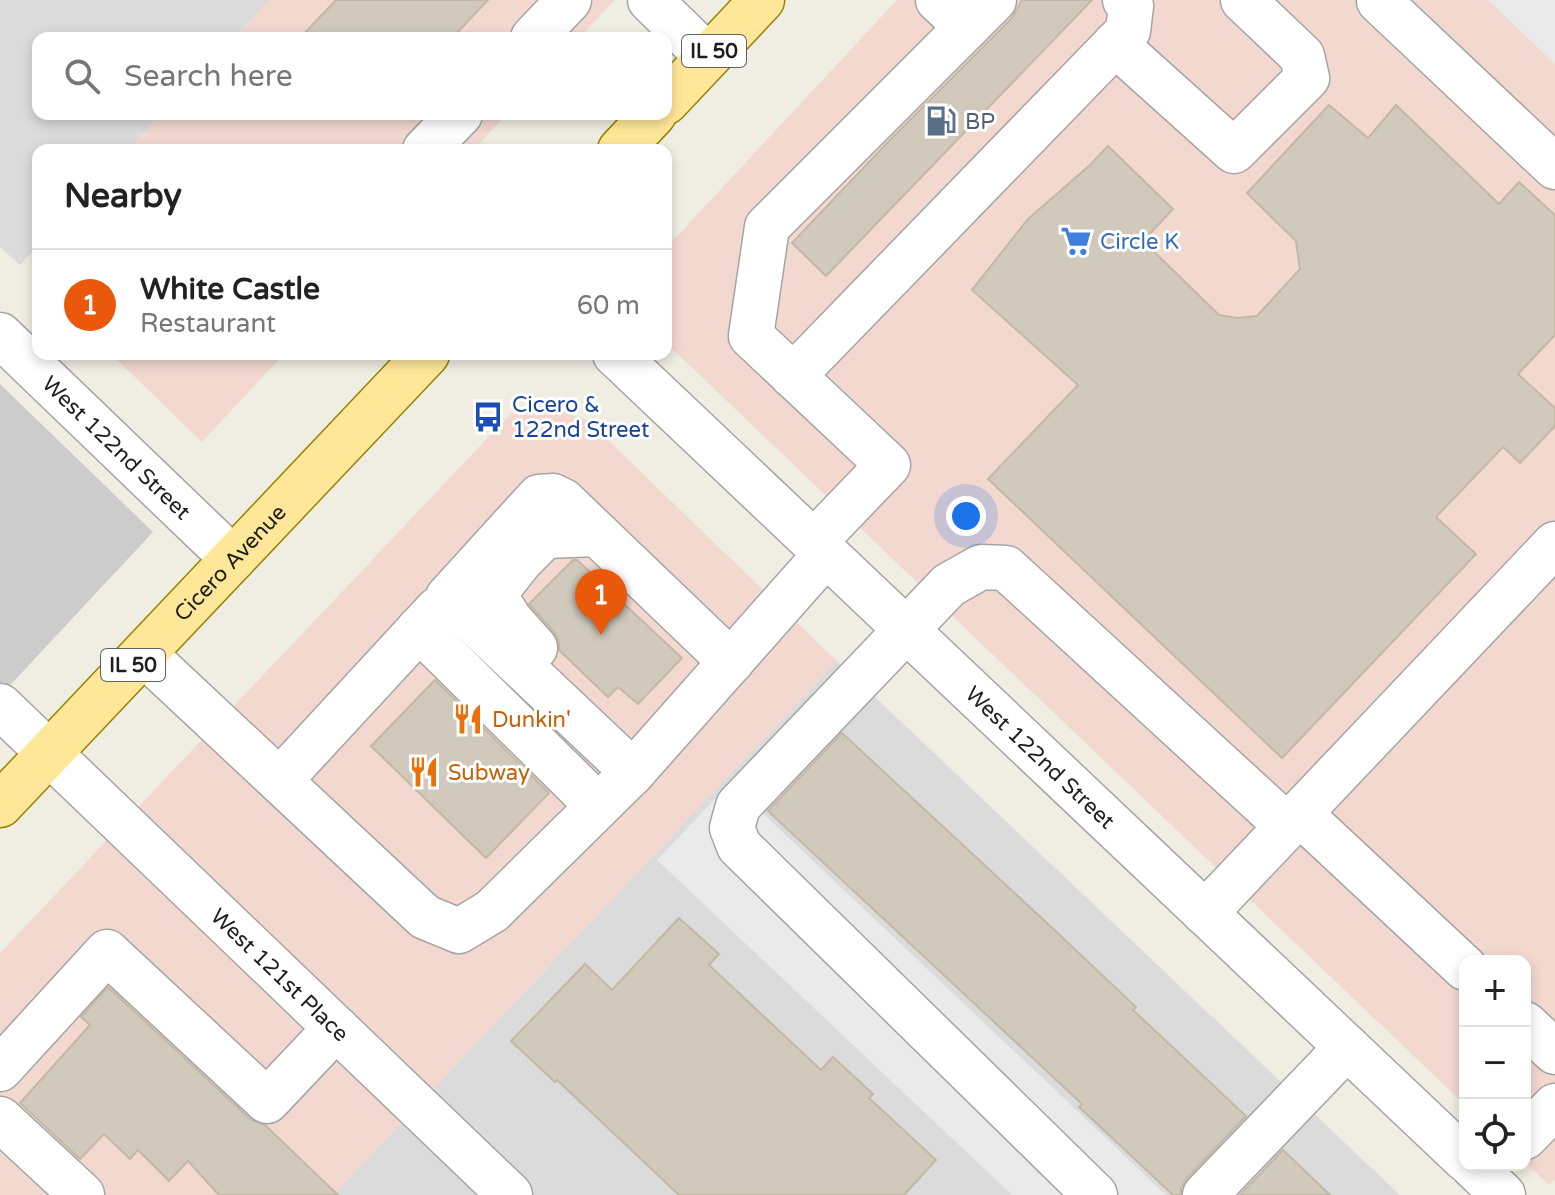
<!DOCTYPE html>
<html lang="en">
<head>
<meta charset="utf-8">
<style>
	:root { --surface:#fff; --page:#f6f6f6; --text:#222; --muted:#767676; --line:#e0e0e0; --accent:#ea580c }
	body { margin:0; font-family:"Varela Round",sans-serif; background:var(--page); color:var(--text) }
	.controls { position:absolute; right:24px; bottom:24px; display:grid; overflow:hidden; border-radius:16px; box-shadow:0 4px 12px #0003 }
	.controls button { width:72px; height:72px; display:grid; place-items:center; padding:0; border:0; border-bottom:2px solid var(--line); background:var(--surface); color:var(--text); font:40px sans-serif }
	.you { position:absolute; left:966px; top:516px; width:28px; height:28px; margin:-20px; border:6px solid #fff; border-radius:50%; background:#1a73e8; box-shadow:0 0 0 12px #1a73e833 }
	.badge { display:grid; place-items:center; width:52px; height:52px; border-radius:50%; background:var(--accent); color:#fff; font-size:26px; font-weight:700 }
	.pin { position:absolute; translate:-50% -66px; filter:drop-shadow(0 2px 4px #0008) }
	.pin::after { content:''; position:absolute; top:42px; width:28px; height:24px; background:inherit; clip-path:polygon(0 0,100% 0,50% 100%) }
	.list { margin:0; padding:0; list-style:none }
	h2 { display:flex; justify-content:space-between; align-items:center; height:104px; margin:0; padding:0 32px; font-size:34px }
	h2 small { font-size:26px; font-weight:400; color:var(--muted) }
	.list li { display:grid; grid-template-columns:52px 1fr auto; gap:24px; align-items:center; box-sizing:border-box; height:112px; padding:0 32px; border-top:2px solid var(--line) }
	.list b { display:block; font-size:30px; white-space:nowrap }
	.list p { margin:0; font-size:26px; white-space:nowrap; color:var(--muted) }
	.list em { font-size:26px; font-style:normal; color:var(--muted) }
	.icon { flex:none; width:44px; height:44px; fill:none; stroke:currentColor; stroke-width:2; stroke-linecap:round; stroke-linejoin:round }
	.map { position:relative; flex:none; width:1555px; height:1195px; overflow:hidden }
	.search { position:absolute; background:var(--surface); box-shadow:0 4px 12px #0003; left:32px; top:32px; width:640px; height:88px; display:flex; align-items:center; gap:20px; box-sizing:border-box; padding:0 28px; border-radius:16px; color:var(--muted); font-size:30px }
	.panel { position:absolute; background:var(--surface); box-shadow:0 4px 12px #0003; left:32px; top:144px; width:640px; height:216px; border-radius:16px }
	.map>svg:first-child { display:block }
	.residential { fill:#dcdbdb }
	.commercial { fill:#f3d8d0 }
	.religious { fill:#ccc }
	.parking { fill:#eaeaea }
	.building { fill:#d0c9bc; stroke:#c3b8a4; stroke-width:2 }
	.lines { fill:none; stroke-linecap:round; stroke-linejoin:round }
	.minor-casing { stroke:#a5a5a5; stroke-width:47 }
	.major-casing { stroke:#988400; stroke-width:47 }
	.minor { stroke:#fff; stroke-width:44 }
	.major { stroke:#ffe799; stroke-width:44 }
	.labels { text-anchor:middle; stroke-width:6; stroke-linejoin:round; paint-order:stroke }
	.shield { fill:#fff; stroke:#626262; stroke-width:2 }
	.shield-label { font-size:20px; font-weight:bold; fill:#1e1e1e }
	.service-label { font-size:22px; fill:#4e5e75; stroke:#fff; text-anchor:start }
	.shop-label { font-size:22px; fill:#366cbe; stroke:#fff; text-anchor:start }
	.transit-label { font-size:22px; fill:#164399; stroke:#fff; text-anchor:start }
	.street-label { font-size:22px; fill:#1e1e1e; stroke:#fff }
	.food-label { font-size:22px; fill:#c56008; stroke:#fff; text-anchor:start }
</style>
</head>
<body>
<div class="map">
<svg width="1555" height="1195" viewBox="0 0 1555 1195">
	<rect width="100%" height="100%" fill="#f0eee3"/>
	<g class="residential">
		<polygon points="0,0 270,0 234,38 38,38 38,114 162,114 128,150 38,150 38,246 20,265 0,247"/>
		<polygon points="837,661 1400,1195 333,1195"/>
	</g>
	<g class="commercial">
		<polygon points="270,0 615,0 579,38 234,38"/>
		<polygon points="897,0 1555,0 1555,1179 1549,1185 1525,1162 1525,961 1465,961 1465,1105 666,343 666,248"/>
		<polygon points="162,114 507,114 473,150 128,150"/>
		<polygon points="111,354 284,354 202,442"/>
		<polygon points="545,405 587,420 837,661 333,1195 0,1195 0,953 513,411"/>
	</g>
	<polygon class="religious" points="0,384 153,532 0,696"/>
	<g class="parking">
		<polygon points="1488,0 1555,0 1555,64"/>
		<polygon points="730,783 754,805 1166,1195 1012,1195 657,860"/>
	</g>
	<g class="building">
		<polygon points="336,0 488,0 452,38 300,38"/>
		<polygon points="1022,0 1092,0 826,276 792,243 888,142 1012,18"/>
		<polygon points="1329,105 1368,138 1396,105 1499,204 1519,182 1555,215 1555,335 1518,374 1555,408 1555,426 1520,463 1503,447 1436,517 1476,554 1282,758 988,479 1078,385 972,290 1028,219 1089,166 1108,146 1173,209 1143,241 1219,315 1237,318 1257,316 1300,269 1296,241 1247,193"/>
		<polygon points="573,560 577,560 682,658 638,704 618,687 608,697 559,650 559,642 554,632 529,604"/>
		<polygon points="435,680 549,793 486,858 371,746"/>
		<polygon points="842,733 1048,924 1136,1007 1133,1010 1246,1116 1187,1178 1181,1188 1181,1195 1173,1195 1079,1107 1082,1104 768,811"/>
		<polygon points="679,918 719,954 709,965 821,1070 833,1057 873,1094 869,1098 936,1160 904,1195 679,1195 557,1080 555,1082 511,1041 585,964 612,990"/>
		<polygon points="108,987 250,1119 265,1125 338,1195 219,1195 188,1161 169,1181 138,1150 130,1159 104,1134 80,1159 20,1103 90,1025 81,1017"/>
		<polygon points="1283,1150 1330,1195 1240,1195"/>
	</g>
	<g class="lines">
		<g class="minor-casing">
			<g id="minor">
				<polyline points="650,0 708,57"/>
				<polyline points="938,0 967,27"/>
				<polyline points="1379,1 1555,167"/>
				<polyline points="533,38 569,0"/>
				<polyline points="1115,44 1234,151 1307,78 1302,56 1243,0"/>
				<polyline points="425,150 460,114"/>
				<path id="s1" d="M0,335L233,559"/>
				<path id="s2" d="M615,354L1465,1159"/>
				<polyline points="793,376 1128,31 1131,6 1125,0"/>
				<polyline points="814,542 888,465 751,336 767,227 994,0"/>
				<polyline points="419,629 598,806"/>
				<polyline points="535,648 510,620 494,594 521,560 545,536 597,534"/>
				<polyline points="144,654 425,917 459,931 492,911 633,772 826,554"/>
				<path id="s3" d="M0,706L510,1195"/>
				<polyline points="633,772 448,597 539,497 553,496 563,501 731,662"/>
				<polyline points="280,780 438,609"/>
				<polyline points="1299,813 1465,968"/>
				<polyline points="1205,913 1555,544"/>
				<polyline points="1525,1024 1555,1052"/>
				<polyline points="0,1069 107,952 267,1101 336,1028"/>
				<polyline points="0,1119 82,1195"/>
				<polyline points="1525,1137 1555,1106"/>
				<polyline points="1472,1165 1503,1195"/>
				<polyline points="1095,1195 739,846 732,828 738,806 949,585 981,567 1006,568 1287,826"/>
				<polyline points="1205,1195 1347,1047"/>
			</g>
		</g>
		<g class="major-casing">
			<g id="major">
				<polyline points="666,102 762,0"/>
				<polyline points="620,150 654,114"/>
				<path id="s4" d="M0,805L427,354"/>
			</g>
		</g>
		<use href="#minor" class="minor"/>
		<use href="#major" class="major"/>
	</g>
	<defs>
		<g id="fuel-bare" transform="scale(2.4)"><path d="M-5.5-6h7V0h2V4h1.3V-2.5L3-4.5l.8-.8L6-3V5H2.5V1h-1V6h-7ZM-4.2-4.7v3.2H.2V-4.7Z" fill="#5c6f8a" stroke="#fff" stroke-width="2.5" paint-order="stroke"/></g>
		<g id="supermarket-bare" transform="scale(2.4)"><path d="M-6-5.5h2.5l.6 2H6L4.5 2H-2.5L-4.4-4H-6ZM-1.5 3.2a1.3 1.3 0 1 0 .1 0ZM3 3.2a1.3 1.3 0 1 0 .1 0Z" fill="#3f7fe0" stroke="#fff" stroke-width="2.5" paint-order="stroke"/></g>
		<g id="bus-bare" transform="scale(2.4)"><path d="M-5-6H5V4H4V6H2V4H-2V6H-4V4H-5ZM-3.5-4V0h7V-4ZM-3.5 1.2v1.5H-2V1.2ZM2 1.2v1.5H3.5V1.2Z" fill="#1a4fb4" stroke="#fff" stroke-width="2.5" paint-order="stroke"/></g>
		<g id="restaurant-bare" transform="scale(2.4)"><path d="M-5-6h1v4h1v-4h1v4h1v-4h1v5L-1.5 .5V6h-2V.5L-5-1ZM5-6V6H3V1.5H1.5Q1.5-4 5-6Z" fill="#e8710a" stroke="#fff" stroke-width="2.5" paint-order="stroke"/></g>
	</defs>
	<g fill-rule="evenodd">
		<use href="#fuel-bare" x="941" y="121"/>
		<use href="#supermarket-bare" x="1076" y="241"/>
		<use href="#bus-bare" x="488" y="417"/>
		<use href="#restaurant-bare" x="468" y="719"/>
		<use href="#restaurant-bare" x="424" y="772"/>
	</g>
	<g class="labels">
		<g class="shield">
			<rect x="682" y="35" width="64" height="32" rx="6"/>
			<rect x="101" y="649" width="64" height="32" rx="6"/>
		</g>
		<g class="shield-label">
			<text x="714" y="58">IL 50</text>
			<text x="133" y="672">IL 50</text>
		</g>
		<g class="service-label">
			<text x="965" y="129">BP</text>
		</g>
		<g class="shop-label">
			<text x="1100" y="249">Circle K</text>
		</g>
		<g class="transit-label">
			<text x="512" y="412">Cicero &amp;<tspan x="512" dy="25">122nd Street</tspan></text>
		</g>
		<g class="street-label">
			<text dy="8" stroke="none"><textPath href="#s1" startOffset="162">West 122nd Street</textPath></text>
			<text dy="8" stroke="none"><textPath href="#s4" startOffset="334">Cicero Avenue</textPath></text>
			<text dy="8" stroke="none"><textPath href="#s2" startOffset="586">West 122nd Street</textPath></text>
			<text dy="8" stroke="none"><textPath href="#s3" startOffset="388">West 121st Place</textPath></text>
		</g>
		<g class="food-label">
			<text x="492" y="727">Dunkin'</text>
			<text x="448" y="780">Subway</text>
		</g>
	</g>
</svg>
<div class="controls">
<button>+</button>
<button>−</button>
<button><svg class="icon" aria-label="locate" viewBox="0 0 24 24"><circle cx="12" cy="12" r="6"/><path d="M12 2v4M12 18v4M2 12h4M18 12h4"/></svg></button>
</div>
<div class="you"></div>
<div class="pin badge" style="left:601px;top:635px">1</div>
<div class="search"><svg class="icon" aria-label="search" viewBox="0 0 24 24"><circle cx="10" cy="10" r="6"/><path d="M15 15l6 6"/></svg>Search here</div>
<section class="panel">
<h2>Nearby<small></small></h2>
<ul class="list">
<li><span class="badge">1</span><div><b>White Castle</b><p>Restaurant</p></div><em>60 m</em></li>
</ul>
</section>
</div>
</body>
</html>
